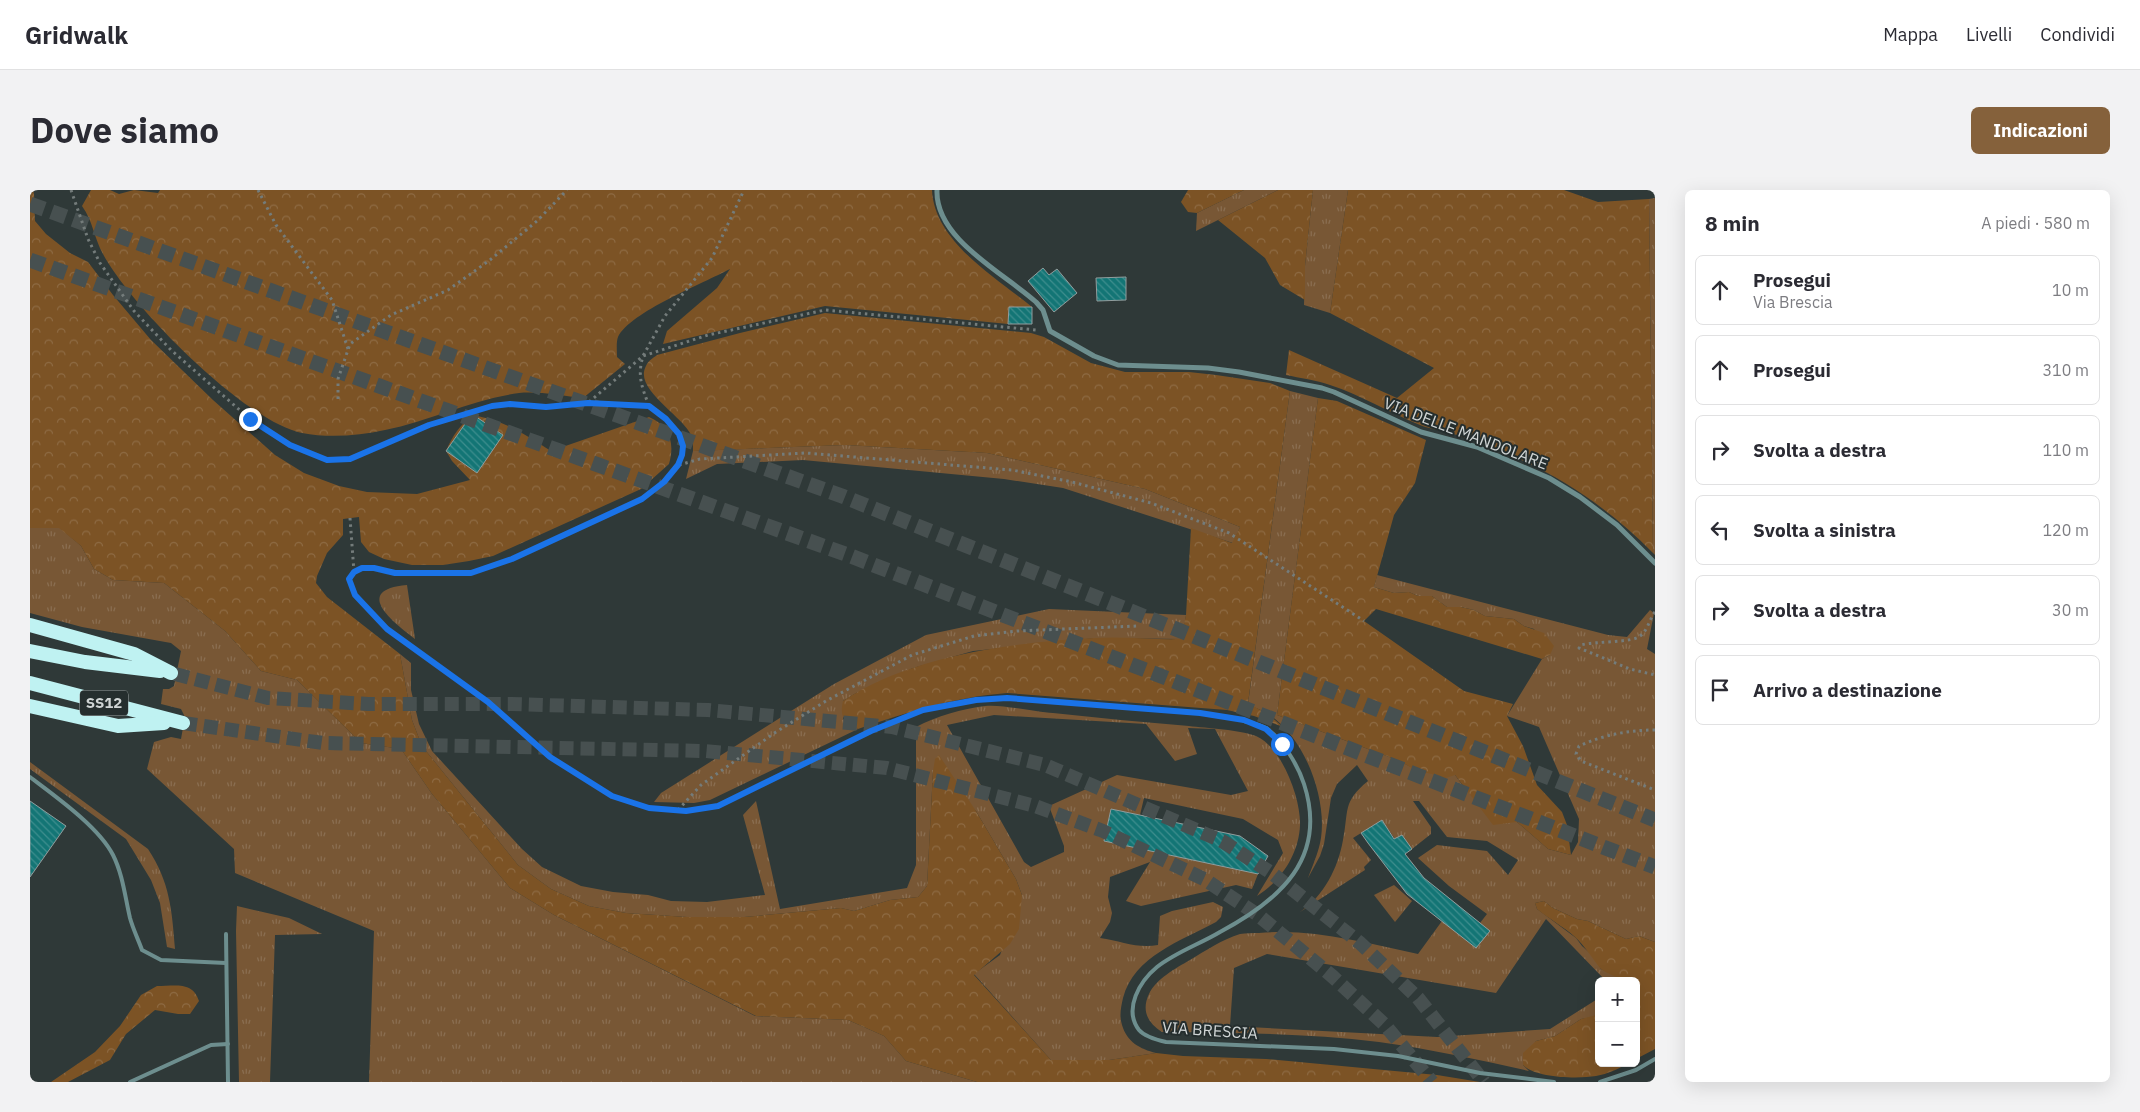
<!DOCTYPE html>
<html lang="it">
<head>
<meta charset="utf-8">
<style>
	:root { --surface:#fff; --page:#f2f2f3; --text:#2b2b33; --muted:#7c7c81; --line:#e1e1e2; --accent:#85613b }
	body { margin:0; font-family:"IBM Plex Sans",sans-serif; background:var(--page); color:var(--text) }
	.controls { position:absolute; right:15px; bottom:15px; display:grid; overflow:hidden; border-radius:8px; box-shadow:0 5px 20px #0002 }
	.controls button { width:45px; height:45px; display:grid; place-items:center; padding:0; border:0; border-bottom:1px solid var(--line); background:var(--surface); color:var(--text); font:25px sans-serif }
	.stop { position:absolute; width:15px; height:15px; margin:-11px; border:4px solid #1a73e8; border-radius:50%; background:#fff }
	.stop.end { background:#1a73e8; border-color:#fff; box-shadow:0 1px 5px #0008 }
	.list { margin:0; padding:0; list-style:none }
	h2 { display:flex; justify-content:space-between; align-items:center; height:65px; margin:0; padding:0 20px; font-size:21px }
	h2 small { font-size:16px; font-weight:400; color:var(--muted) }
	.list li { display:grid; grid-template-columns:32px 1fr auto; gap:15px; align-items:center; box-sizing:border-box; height:70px; margin:0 10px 10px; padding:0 10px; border:1px solid var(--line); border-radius:8px }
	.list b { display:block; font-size:19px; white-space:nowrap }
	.list p { margin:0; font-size:16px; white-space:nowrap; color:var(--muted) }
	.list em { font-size:16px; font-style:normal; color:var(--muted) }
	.icon { flex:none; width:28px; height:28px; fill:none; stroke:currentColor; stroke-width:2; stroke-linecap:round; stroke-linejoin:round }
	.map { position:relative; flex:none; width:1625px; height:892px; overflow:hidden; border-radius:8px }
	header { display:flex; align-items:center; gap:30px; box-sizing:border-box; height:70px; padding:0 25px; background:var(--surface); border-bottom:1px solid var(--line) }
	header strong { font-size:24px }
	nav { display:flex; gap:28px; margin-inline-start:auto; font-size:18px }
	.intro { display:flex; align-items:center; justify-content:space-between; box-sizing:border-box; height:120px; padding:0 30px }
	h1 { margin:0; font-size:35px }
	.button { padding:12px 22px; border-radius:8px; background:var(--accent); color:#fff; font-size:18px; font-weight:700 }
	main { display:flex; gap:30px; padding:0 30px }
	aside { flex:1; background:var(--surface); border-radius:8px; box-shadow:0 5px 20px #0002 }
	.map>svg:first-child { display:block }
	.grass { fill:url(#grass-tufts); fill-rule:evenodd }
	.forest { fill:url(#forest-crowns) }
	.building { fill:url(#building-back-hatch); stroke:#929d9d }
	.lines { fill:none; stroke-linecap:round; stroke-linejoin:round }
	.trunk-tunnel { stroke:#475050; stroke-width:14; stroke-dasharray:14 7; stroke-linecap:butt }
	.motorway-tunnel { stroke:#475050; stroke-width:15; stroke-dasharray:15 8; stroke-linecap:butt }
	.path { stroke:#747c7b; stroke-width:3; stroke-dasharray:2.5 4; stroke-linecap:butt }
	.service { stroke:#6d8e8e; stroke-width:4 }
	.minor { stroke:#6d8e8e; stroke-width:5 }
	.trunk { stroke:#bff2f2; stroke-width:14 }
	.route { stroke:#1a73e8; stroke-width:6 }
	.labels { text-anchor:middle; stroke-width:4; stroke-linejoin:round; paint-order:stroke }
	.shield { fill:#252e2e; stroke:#9da3a3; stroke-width:1 }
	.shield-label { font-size:15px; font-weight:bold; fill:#d0d5d5 }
	.street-label { font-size:16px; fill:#d0d5d5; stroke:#252e2e }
</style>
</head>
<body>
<header>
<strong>Gridwalk</strong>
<nav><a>Mappa</a><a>Livelli</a><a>Condividi</a></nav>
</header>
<div class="intro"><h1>Dove siamo</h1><a class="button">Indicazioni</a></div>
<main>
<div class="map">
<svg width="1625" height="892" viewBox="0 0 1625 892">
	<defs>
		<pattern id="grass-tufts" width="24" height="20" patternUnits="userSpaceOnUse" patternTransform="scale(1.25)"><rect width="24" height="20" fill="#785735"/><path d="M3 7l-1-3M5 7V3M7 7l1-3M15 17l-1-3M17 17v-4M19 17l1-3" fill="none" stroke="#8a6e51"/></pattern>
		<pattern id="forest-crowns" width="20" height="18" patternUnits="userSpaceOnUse" patternTransform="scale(1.25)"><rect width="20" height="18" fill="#7c5325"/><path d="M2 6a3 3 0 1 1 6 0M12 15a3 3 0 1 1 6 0" fill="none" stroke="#8e6b44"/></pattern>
		<pattern id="building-back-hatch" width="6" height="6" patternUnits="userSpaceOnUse" patternTransform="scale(1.25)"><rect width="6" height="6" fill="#137575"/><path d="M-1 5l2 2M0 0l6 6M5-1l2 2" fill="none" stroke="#3f8e8e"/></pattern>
	</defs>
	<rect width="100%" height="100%" fill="#2f3938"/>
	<g class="grass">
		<polygon points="1214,0 1248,0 1166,41 1167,23"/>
		<polygon points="1283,0 1318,0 1300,123 1274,115 1275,76"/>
		<polygon points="1625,8 1625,365 1623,363 1619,9"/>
		<path d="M1260,201L1288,208L1247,525L1370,571C1390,583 1403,583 1425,585L1436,600L1487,632L1518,659L1541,665L1548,652L1549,629L1509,537L1477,526L1512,469L1520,465L1504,439L1494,436L1484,429L1455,426L1444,420L1431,417H1417L1402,406H1388L1379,402L1364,403L1344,397L1347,385L1578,445L1597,447L1620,420L1624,423L1617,459L1625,464V752L1609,746L1596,749L1558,731L1547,729L1523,718L1514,711L1505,713L1507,719L1546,748L1552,756L1563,766L1571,779L1598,791H1576L1516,729L1466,803L1237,764L1204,778L1200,836L1407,847L1520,839L1569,808V826L1551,829L1525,846L1506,851L1493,875L1499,881C1450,870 1400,859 1349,852C1278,843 1204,843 1132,842C1118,833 1111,821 1119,804C1126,789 1146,778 1160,770C1175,761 1193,749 1210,744C1216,743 1223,743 1229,743C1282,738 1336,753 1388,764L1412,731L1450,733L1457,724L1419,696L1388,668L1407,655L1457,661L1478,685L1488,670L1457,651L1417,647L1389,611H1383L1401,637V644L1382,659L1372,645L1365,649L1352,630L1323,648L1341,670L1334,677L1335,680L1270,722C1294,706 1308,678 1313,650C1319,621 1312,612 1338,591L1327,575L1307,594L1301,608L1294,654L1290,666L1278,688C1283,675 1289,661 1291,648C1297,607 1274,546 1238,524C1232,520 1225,518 1218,514Z"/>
		<polygon points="815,255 957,263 1115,299 1210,337 1203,353 1033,298 974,289 773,270 687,274 656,289 663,261"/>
		<polygon points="29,337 51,356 64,379 83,390 134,393 195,441 231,481 267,490 331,553 371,559 402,604 480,698 524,725 725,826 818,830 854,846 876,871 947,892 339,892 344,741 205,683 204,659 117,579 124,552 141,547 151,549 155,527 151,519 131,514 133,499 139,499 144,496 151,461 141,453 52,437 0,423 0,338"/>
		<path d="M377,395L385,449C364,433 321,400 377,395Z"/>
		<polygon points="1019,419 1156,425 1152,449 1065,448 943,461 883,478 826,503 813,511 813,529 828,539 680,610 664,613 624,612 631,603 804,494 896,445"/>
		<path d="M370,464L381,473V500L389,534L402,561L492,659L512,677L551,696L583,702L618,705L641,711L677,712L735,705L713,625L726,611L750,719L877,698L886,675V537C907,526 932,519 955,516C971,514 1005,522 1023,523C1068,528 1113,532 1159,536C1176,538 1211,540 1226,546C1252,557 1271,609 1270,635C1269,664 1251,691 1227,706L1253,663L1248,650L1213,629L1114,608L1110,625L1081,619L1074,651L1228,684L1222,699L1206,695L1111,716L1096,711L1120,672L1080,687L1078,707L1082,723L1080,732L1070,748C1091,751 1108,759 1128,755L1130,726L1142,721L1183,712L1193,717L1191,727L1186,732C1151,751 1104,766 1093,808C1091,817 1089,826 1092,835C1097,852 1110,859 1126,863L1079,870H1021L944,784L970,765L992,705L986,689L946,621L903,581L897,696L888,707L860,710L824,721L811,718L714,727H657L596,723L559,716L521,699L488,675L392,556L382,530ZM964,525L1116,534L1145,571L1167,564L1158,538L1185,539L1218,601L1201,605L1087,585L1019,616L1034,656V662L1001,677L994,672L917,535Z"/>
		<path d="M0,572L118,659C140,692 142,721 145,759L137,757L130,713L121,690L96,649L0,579Z"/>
		<polygon points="1364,695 1382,711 1365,732 1344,705"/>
		<polygon points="207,716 259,728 292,744 245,745 240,892 209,892 206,741"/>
	</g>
	<g class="forest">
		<path d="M0,0H3L4,4L5,31L16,44L40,63L58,72L83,105L121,150L183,210L245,265L274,283L309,296L337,302L387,304L440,290L422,271L416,261C423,245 429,236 443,225C477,232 493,243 521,261L619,227C640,236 645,253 639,274L611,299L463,366L439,371L413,375H382L354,369L339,362L331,352L329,327L313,329V345L297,363L287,386L286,393L297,407L370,464L382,530L392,556L488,675L521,699L559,716L596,723L657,727H714L811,718L824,721L860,710L888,707L897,696L903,581L905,569L909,565L946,621L986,689L992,705L989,739L980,754L944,785L1021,870H1079L1126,863L1153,866L1236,869L1407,885L1450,892H947L876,871L854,846L818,830L726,826L524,725L480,698L402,604L371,559L331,553L267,490L231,481L195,441L134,393L83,390L64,379L51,356L29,338H0Z"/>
		<path d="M61,0H80L89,4L104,0L128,3L130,0H902C904,51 965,87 1002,117H979L978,134L795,116L633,154L637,141L687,98L700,79C674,93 600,122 588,147C586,152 587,161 587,167L595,174L553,208C534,206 508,201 489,203C443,209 400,231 355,240C328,246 298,248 272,243C214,231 101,116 73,64C64,48 63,31 52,16Z"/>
		<polygon points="1158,0 1214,0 1167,23 1158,22 1151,12"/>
		<polygon points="1248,0 1283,0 1275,76 1275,110 1250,95 1235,68 1188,30"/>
		<path d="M1318,0H1534L1568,12L1619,9L1623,363C1567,306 1503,269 1427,245C1415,241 1402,240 1390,235C1360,223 1331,205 1300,195C1286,190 1270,188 1256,185L1259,160L1367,208L1404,178L1300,123Z"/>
		<path d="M795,123L1001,143L1014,147L1061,173L1095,182H1159L1186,185L1240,193L1260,201L1218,513L1239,525L1253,537L1224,526L1197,520L977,503C925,507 878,522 828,539C815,530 809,529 813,511C880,466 984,452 1064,448C1093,446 1122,450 1151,449L1156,425L1161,338L1202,353L1210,337L1115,299L957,263L815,255L663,261C663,256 663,250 661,245C653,226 603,199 616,176C618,171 623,168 627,165L710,143Z"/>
		<path d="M1288,208L1307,211L1396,250L1385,293L1364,325L1344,397L1364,403L1379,402L1388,406H1402L1417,417H1431L1444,420L1455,426L1484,429L1494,436L1514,443L1524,456L1520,465L1512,469L1346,419L1334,431L1434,501L1483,514L1477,526L1493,556L1507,595L1532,622L1537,635L1541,665L1518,659L1487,632L1463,635L1425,585L1413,589C1404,582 1395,584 1385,580C1380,577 1375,574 1370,571L1247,525Z"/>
		<path d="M1514,711L1523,718L1547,729L1558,731L1596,749L1609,746L1625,752V859L1606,869V791C1597,791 1577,785 1570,778C1562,768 1555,756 1545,747C1534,737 1519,729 1507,719L1505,713Z"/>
		<path d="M127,796C145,796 163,791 169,811L160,824H148L125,820L96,844L80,870L38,892H21L65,862L90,836L111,805Z"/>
		<path d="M1566,825L1569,826V873H1599C1588,879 1578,884 1566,886C1547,889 1506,888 1493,875V863L1506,851L1525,846L1551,829Z"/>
	</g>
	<g class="building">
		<polygon points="1013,78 1019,85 1027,79 1047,103 1024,122 998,91"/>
		<polygon points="1096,87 1096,110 1067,111 1066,88"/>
		<polygon points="979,117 1002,117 1002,134 978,134"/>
		<polygon points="442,224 473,245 447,283 416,261"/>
		<polygon points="0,611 36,636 0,687"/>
		<polygon points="1081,619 1210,646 1238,666 1228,684 1074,651"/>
		<polygon points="1352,630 1364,649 1372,645 1382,659 1375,664 1394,688 1460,741 1446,758 1377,704 1338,653 1331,643"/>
	</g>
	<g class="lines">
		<g class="trunk-tunnel">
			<polyline points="145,484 238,508 338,514 481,514 678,520 862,537 1015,575 1192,651 1243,684 1330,753 1388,808 1454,892"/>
			<polyline points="153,533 293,553 675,561 857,578 1005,616 1073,641 1174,689 1228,725 1302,786 1355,835 1402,892"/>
		</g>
		<g class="motorway-tunnel">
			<polyline points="0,14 812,306 1625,630"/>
			<polyline points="0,70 818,365 1625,677"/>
		</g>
		<g class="path">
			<polyline points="41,0 58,49 70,73 104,121 141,160 220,229 260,255 277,263 297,269 320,269 399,235 463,216 481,214 515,217 558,213 619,216 636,229 649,243 653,256 652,265 648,275 634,292 612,309 482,369 441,383 365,383 344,378 332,378 324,382 319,389 325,405 357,439 458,512 520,567 582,606 619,618 656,621 687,616 841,541 893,520 946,510 977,508 1170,523 1204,529"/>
			<polyline points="228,0 246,35 302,110 318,159"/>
			<polyline points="308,209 308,189 320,154 361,125 418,100 460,70 507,31 537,0"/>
			<polyline points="559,212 613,166 635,126 682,68 714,0"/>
			<path d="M619,216C612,197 607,186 613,166L678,145L795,120L1006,140"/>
			<polyline points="649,275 670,269 776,263 982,280 1042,292 1121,313 1199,343 1334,431"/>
			<polyline points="320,328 324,382"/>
			<path d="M1625,422C1619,430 1618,440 1610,446C1602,453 1565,451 1551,455L1549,458L1600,479L1625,485"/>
			<path d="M1625,540C1599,540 1573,545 1549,556L1546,564L1551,571L1625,600"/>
			<polyline points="648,620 671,595 746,542 796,511 882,465 944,446 987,441 1107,436"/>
		</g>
		<g class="service">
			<path d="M1214,531C1221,533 1230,535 1236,538C1252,549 1268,575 1274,594C1298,668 1250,710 1190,742C1170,754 1146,762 1127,777C1110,791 1093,819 1109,840C1115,847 1127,850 1136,852L1304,859L1368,866L1450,883L1524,892"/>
			<path d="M0,587C25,606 69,637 83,665C93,685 95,707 100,728C103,739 108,749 112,760L131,770L196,773"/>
			<polyline points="196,744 198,892"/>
			<polyline points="100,892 181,855 198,854"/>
			<polyline points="1570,892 1606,880 1625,869"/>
		</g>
		<path class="minor" d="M907,0C905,49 974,83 1006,112L1013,120L1020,141L1064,166L1088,175L1178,178L1209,182L1292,198L1304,202L1391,242L1447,257L1519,288L1550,307L1587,335L1625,373"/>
		<g class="trunk">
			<polyline points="0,435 104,464 141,483"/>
			<polyline points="0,461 55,472 130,481"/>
			<polyline points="0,493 153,533"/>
			<polyline points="0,516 88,536 134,533"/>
		</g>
	</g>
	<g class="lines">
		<polyline class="route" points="220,229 260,255 297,270 320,269 399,235 462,216 480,214 516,217 558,213 619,216 636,229 649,244 653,256 652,265 648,275 634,292 612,309 482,369 441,383 365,383 344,378 332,378 324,382 319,389 325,405 357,439 458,512 520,567 582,606 619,618 656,621 688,616 841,541 893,520 946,510 977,508 1170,523 1214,530 1236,539 1252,554"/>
	</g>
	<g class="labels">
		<rect class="shield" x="50" y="500.5" width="48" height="25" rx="4"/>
		<g class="shield-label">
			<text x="74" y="518">SS12</text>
		</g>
		<g class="street-label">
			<text transform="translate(1436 243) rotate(21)" y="6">VIA DELLE MANDOLARE</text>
			<text transform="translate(1180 840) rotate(4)" y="6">VIA BRESCIA</text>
		</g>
	</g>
</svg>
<div class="controls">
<button>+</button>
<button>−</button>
</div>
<div class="stop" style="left:1252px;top:554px"></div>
<div class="stop end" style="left:220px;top:229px"></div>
</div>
<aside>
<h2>8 min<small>A piedi · 580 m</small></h2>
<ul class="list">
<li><svg class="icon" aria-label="ahead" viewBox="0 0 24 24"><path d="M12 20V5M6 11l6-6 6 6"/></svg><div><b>Prosegui</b><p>Via Brescia</p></div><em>10 m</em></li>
<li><svg class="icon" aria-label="ahead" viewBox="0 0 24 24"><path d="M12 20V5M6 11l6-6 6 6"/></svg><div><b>Prosegui</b></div><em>310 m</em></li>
<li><svg class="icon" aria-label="right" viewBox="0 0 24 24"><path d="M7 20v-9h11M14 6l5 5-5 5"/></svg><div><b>Svolta a destra</b></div><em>110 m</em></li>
<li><svg class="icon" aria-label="left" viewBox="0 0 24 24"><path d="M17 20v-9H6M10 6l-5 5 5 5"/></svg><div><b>Svolta a sinistra</b></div><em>120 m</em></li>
<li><svg class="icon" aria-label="right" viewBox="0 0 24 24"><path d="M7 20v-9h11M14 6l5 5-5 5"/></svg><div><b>Svolta a destra</b></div><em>30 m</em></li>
<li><svg class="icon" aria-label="arrive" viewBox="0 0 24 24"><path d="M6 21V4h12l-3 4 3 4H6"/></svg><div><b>Arrivo a destinazione</b></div></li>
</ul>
</aside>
</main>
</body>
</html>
